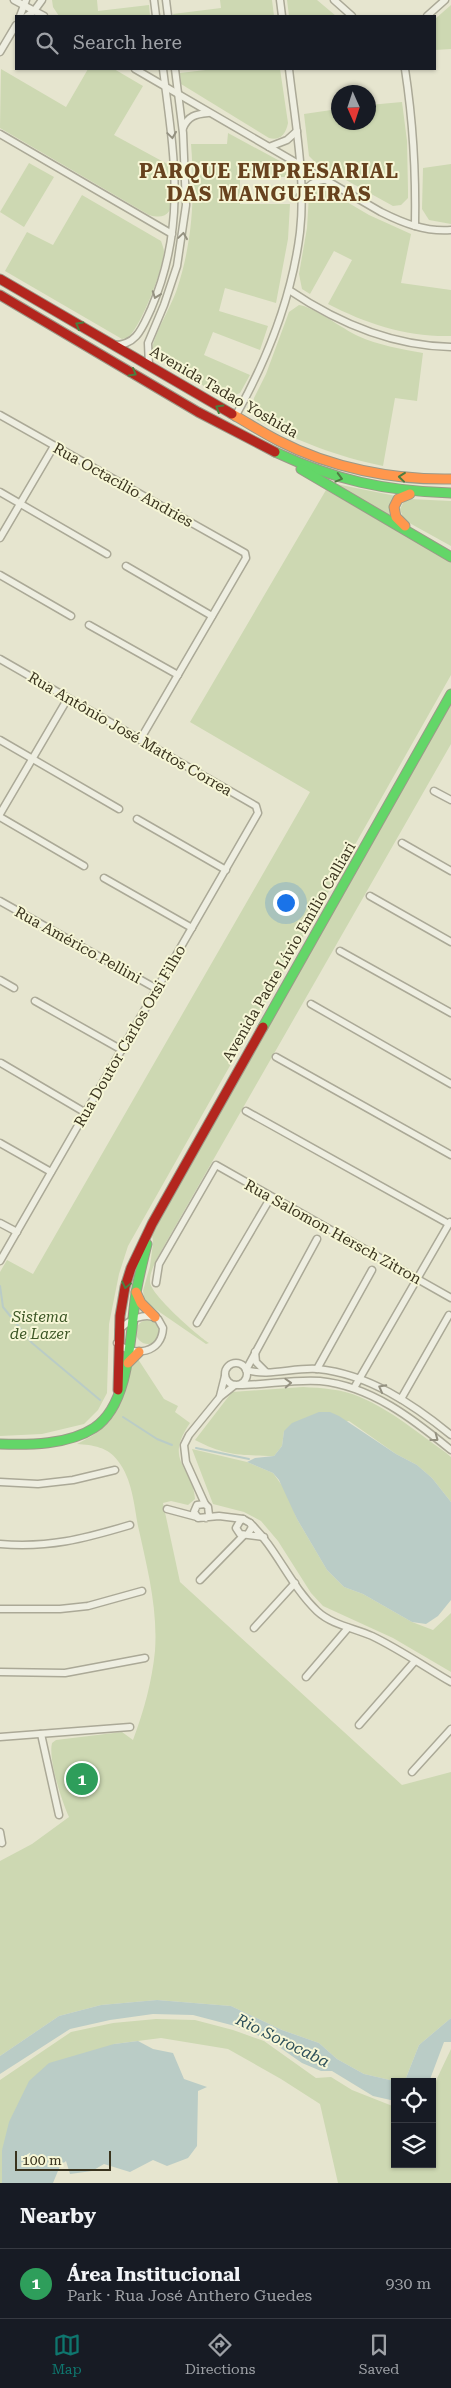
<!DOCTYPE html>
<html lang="en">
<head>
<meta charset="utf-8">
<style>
	:root { --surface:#171b24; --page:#242831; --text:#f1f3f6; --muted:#9ea1a6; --line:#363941; --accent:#0f766e }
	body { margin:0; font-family:"Roboto Serif",serif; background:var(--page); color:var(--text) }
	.controls { position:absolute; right:15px; bottom:15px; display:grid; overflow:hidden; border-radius:0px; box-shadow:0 1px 4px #0004 }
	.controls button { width:45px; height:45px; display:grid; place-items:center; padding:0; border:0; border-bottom:1px solid var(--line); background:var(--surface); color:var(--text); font:25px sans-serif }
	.compass { position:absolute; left:331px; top:85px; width:45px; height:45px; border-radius:50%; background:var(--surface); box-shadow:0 1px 4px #0004; rotate:177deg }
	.scale { position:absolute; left:15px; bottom:12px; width:96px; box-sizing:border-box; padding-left:5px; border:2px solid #3a341f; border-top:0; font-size:14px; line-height:18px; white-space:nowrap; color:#3a341f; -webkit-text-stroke:4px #f6f6d6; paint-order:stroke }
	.you { position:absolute; left:285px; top:902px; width:18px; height:18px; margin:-12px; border:4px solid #fff; border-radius:50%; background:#1a73e8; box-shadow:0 0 0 8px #1a73e833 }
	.badge { display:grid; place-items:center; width:32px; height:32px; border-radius:50%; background:var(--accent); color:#fff; font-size:16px; font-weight:700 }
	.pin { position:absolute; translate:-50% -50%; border:2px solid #fff; box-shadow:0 1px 5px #0006 }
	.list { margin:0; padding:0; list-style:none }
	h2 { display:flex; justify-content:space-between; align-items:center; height:65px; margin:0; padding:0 20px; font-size:21px }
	h2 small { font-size:16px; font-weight:400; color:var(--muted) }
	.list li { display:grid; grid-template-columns:32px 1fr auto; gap:15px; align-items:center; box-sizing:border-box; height:70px; padding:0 20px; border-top:1px solid var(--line) }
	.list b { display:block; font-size:19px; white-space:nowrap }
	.list p { margin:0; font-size:16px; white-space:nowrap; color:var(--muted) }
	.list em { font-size:16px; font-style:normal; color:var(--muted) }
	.icon { flex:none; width:28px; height:28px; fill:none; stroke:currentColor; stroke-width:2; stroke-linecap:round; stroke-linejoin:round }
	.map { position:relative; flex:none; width:451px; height:2183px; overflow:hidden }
	.search { position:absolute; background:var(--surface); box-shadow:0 1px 4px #0004; left:15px; right:15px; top:15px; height:55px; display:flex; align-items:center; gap:12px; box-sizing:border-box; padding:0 18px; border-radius:0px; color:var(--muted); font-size:19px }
	.sheet { height:135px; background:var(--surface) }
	nav { display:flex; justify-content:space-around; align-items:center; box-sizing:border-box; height:70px; border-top:1px solid var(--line); background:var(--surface); font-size:14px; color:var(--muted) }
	nav a { display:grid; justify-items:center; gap:2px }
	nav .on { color:var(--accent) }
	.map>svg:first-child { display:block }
	.green { fill:#cdd8b2 }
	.water { fill:#baccc6 }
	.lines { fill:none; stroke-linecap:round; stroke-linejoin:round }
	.stream { stroke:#baccc6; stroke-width:2 }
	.street-casing { stroke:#aba997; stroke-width:9 }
	.fast-casing { stroke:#9b9988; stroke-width:11 }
	.slow-casing { stroke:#9b9988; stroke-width:11 }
	.jam-casing { stroke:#9b9988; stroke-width:11 }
	.street { stroke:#eeeee1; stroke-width:6 }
	.fast { stroke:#63d668; stroke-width:9 }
	.slow { stroke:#ff974d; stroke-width:9 }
	.jam { stroke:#b3261e; stroke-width:9 }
	.oneway { stroke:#949180 }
	.oneway2 { stroke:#4c7d40 }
	.labels { text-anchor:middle; stroke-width:4; stroke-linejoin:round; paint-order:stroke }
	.street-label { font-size:15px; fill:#3a341f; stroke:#f6f6d6 }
	.park-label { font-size:15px; font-style:italic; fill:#3d5726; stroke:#f6f6d6 }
	.water-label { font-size:16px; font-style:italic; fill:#2f515a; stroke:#f6f6d6 }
	.district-label { font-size:20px; font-weight:bold; letter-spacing:1px; fill:#67421e; stroke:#f6f6d6 }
</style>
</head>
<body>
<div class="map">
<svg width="451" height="2183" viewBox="0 0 451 2183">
	<rect width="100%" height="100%" fill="#e6e5cf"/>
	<g class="green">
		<polygon points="52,0 97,0 98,11 149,5 150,16 59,16 53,7"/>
		<polygon points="220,0 272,0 274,16 174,16 173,14 221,8"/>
		<polygon points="287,0 317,0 336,16 289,16"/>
		<polygon points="451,5 451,49 435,50 435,19"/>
		<path d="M1,69L66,107L88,69H114L143,86L114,135L171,166C172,186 181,225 149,215L0,128Z"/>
		<path d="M214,69H280L288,123C286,134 280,141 269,138L181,84L180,73Z"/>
		<polygon points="402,102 407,141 408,190 408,198 401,205 393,206 317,164 309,156 304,114 338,109 338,122 368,122 369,105"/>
		<path d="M228,133L289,166L292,171V177H240V204H290L288,239L276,303L225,288L219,311L268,326L260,350L213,332L204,355L250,375L240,393L226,399L158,359L152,349C155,332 171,307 177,289C193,241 195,193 191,144H227Z"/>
		<polygon points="29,163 54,177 24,227 0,212"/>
		<polygon points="451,164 451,224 429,220 422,209 423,168"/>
		<path d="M317,189L330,192L369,215L411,234L401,283L451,290V336C406,337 367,324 328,304L352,260L334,251L310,294L302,289L299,274L307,228L309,195Z"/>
		<path d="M82,195L161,241C162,244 164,249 164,252C163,269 140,330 127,338L122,339L5,271L27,232L53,245Z"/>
		<path d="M299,305C312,306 343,329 358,336C378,345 401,349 423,353L417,401L395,398L383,466C335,456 300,442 257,420L252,409L254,398L266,374L289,312Z"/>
		<polygon points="331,483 396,496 390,504 390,516"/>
		<polygon points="326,490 451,562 451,675 128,1246 119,1274 109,1324 107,1393 98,1410 84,1424 42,1434 0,1436 0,1272 7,1260 33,1274 310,792 190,722"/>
		<polygon points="409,499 451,501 451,546 404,520 400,509 403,503"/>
		<path d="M451,702V744L164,1246C159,1256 149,1271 150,1282C150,1294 198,1336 209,1343L206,1344L145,1302L143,1291L150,1266L153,1243L152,1234L174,1190Z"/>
		<circle cx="148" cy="1332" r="12"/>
		<path d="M136,1356L164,1399L178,1406L175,1412L190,1423C163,1462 193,1466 195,1499L188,1505L171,1501L163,1503L180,1582L402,1785L451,1772V2018L419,2045L406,2078L390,2080L364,2074L337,2059L319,2043L282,2030L231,2006L157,2000L101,2005L59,2016L0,2056V1861L32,1844L69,1817C62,1802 48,1759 52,1743L56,1740L122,1732L133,1740C144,1711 152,1681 155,1651C158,1608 147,1567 138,1526C134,1504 132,1479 118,1461C108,1447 93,1445 77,1444C132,1417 113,1400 136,1356Z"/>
		<path d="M303,1387C322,1388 342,1389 360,1397C391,1410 418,1433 445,1452L451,1457V1502L432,1478L417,1465L396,1454L349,1421L284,1431L282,1446L274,1456C240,1455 226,1456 195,1440L232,1392Z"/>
		<polygon points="192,1449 247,1462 273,1473 286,1491 297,1519 327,1570 344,1587 363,1594 412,1622 433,1630 451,1613 451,1672 393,1638 323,1606 311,1593 278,1541 261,1521 244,1512 213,1504"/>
		<polygon points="156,2019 195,2020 233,2030 264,2041 316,2078 331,2077 352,2090 395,2107 395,2164 432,2164 432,2089 451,2049 451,2183 286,2183 338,2183 320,2104 281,2079 228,2049 161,2038 114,2044 2,2150 2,2183 0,2183 0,2080 71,2032 113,2023"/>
	</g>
	<g class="water">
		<polygon points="319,1412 330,1412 339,1416 396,1454 417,1465 432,1478 451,1502 451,1600 438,1616 426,1624 412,1622 363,1594 344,1587 327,1570 297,1519 279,1480 273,1473 247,1462 255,1458 274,1456 282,1446 284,1431 292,1423"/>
		<polygon points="157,2000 231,2006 282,2030 319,2043 337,2059 364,2074 390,2080 406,2078 419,2045 451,2018 451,2042 444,2042 429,2082 395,2082 395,2101 373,2096 332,2071 321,2071 302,2063 269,2040 235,2026 193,2015 153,2014 110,2020 70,2029 0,2074 0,2056 59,2016 101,2005"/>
		<polygon points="138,2041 153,2049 173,2053 184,2079 207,2087 198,2091 197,2146 188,2158 167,2166 153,2160 130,2172 104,2164 92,2171 70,2174 66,2161 60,2166 53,2183 2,2183 2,2150 9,2122 29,2081 49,2063 114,2044"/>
	</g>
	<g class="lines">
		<g class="stream">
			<polyline points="0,1286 3,1307 32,1343 100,1400"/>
			<polyline points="123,1417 157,1439 172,1445"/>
			<polyline points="196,1448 249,1459"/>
		</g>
		<g class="street-casing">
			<g id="street">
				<polyline points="14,0 44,16"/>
				<polyline points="154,0 156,16"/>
				<polyline points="166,0 168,16"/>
				<polyline points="280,0 282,16"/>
				<polyline points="334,0 352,16"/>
				<polyline points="20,16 26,0"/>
				<polyline points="27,16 34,11 42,0"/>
				<polyline points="427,16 445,0"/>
				<polyline points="0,52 16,25"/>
				<path d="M135,69L381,212C403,223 425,232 451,230"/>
				<path d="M405,69C413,121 416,173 415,226"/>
				<path d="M183,128C188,116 196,114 208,113"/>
				<polyline points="0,134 172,234"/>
				<polyline points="269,147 287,140 297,131"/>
				<path d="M300,196C307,188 314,179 325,180"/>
				<path d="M289,290C338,323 391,346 451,347"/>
				<path d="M114,345C137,345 142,328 151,309C187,225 174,155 163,69"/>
				<polyline points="149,366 148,343 164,305 177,266 186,205 183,133 175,69"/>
				<polyline points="0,415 245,553 246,558 140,740"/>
				<path d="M235,417C267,360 292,297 300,232C306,178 295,122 289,69"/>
				<polyline points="0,492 107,554"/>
				<polyline points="0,538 54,446"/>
				<polyline points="126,566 212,616"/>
				<polyline points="0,575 71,616"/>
				<polyline points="89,625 178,675"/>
				<polyline points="0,659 256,806 258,813 0,1261"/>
				<polyline points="0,740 119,809"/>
				<polyline points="434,791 451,800"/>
				<polyline points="0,814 68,698"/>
				<polyline points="0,817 84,866"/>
				<polyline points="137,819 226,870"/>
				<polyline points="402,843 451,871"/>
				<polyline points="104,878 192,928"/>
				<polyline points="370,896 451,942"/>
				<polyline points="0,901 157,989"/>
				<polyline points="340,951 451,1013"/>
				<polyline points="0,980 14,988"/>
				<polyline points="35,1001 122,1050"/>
				<polyline points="311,1004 451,1084"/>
				<polyline points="276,1057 451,1155"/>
				<polyline points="1,1063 86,1113"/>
				<polyline points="246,1111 449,1224"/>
				<polyline points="0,1143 51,1172"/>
				<polyline points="0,1223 17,1232"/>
				<path d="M317,1239L246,1370C269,1377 294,1367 318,1369C368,1374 413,1404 451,1435"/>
				<polyline points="156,1283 159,1264 216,1165 451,1298"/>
				<polyline points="197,1323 271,1197"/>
				<path d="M117,1343C134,1358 162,1353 163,1328L158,1319C145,1311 129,1320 119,1330"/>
				<polyline points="255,1352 256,1362 266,1372"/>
				<circle cx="236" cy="1374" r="11"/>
				<polyline points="317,1369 372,1270"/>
				<path d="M239,1385C266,1385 294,1379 320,1381C371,1386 413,1419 451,1450"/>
				<polyline points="354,1388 450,1222"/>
				<polyline points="220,1396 225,1376"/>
				<polyline points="401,1399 449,1315"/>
				<polyline points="0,1482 38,1484 73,1480 115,1470"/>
				<polyline points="205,1504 186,1462 184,1445 189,1435 220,1397 235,1385"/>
				<polyline points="167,1509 197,1517"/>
				<polyline points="206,1518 209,1515 208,1507 205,1504 197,1505 194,1512 198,1518 219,1516 243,1519"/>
				<path d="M250,1523C277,1549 290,1585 317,1611C332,1625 354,1628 372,1636C399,1649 425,1667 451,1682"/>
				<polyline points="248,1534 252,1527 250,1523 243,1519 240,1521 236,1528 240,1534 264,1537"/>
				<path d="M0,1544C49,1548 83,1539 130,1525"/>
				<polyline points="200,1580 244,1535"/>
				<polyline points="0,1609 60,1609 88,1606 142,1591"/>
				<polyline points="254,1628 295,1583"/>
				<polyline points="0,1672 65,1673 145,1658"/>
				<polyline points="306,1677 348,1628"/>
				<polyline points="359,1725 415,1661"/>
				<polyline points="41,1734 59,1815"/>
				<polyline points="0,1737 130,1727"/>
				<polyline points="412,1772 451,1729"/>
				<polyline points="0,1832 2,1843"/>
			</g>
		</g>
		<g class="fast-casing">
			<g id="fast">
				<path d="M275,452C335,480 384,491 451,493"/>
				<polyline points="301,469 451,557"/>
				<polyline points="263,1027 451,694"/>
				<path d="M0,1444C29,1445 68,1445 94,1428C131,1404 130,1332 136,1293C139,1276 143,1260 147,1244"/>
			</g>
		</g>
		<g class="slow-casing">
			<g id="slow">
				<path d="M232,414C248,423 263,433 279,441C331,468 393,480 451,479"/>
				<polyline points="405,526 396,517 394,507 398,499 410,494"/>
				<polyline points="136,1292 141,1303 155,1317"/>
				<polyline points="128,1363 139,1352"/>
			</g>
		</g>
		<g class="jam-casing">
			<g id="jam">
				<polyline points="0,279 232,414"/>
				<polyline points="0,295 198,412 275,452"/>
				<polyline points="118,1390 120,1316 125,1287 131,1268 152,1224 263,1027"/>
			</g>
		</g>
		<use href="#street" class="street"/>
		<use href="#fast" class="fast"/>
		<use href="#slow" class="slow"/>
		<use href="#jam" class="jam"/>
	</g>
	<defs><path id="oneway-chevron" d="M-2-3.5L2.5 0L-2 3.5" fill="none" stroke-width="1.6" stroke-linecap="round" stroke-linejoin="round" transform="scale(1.25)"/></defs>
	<g class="oneway">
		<use href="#oneway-chevron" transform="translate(172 135) rotate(82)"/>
		<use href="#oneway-chevron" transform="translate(183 236) rotate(-82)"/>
		<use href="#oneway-chevron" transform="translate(156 295) rotate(110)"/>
		<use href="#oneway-chevron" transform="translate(288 1383) rotate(-3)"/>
		<use href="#oneway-chevron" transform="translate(382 1388) rotate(-152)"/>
		<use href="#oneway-chevron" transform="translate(435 1438) rotate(37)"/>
	</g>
	<g class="oneway2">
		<use href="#oneway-chevron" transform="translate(79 325) rotate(-150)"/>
		<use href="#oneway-chevron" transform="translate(133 373) rotate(30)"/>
		<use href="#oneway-chevron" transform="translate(219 408) rotate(-149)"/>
		<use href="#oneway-chevron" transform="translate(402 477) rotate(-174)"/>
		<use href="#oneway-chevron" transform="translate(339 478) rotate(15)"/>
		<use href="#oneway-chevron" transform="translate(126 1285) rotate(103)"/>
	</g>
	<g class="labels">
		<g class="street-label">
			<text transform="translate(224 392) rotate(30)" y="5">Avenida Tadao Yoshida</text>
			<text transform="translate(123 485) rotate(29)" y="5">Rua Octacílio Andries</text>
			<text transform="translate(130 734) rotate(30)" y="5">Rua Antônio José Mattos Correa</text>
			<text transform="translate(78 945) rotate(29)" y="5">Rua Américo Pellini</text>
			<text transform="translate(289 952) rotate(-60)" y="5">Avenida Padre Lívio Emílio Calliari</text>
			<text transform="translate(130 1036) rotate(-60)" y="5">Rua Doutor Carlos Orsi Filho</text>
			<text transform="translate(333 1232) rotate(29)" y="5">Rua Salomon Hersch Zitron</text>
		</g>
		<g class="park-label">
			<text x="40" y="1322">Sistema<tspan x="40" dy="17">de Lazer</tspan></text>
		</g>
		<g class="water-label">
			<text transform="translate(283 2040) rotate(26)" y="6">Rio Sorocaba</text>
		</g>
		<g class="district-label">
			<text x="269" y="178">PARQUE EMPRESARIAL<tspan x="269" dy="23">DAS MANGUEIRAS</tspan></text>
		</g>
	</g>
</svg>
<div class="controls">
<button><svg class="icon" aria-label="locate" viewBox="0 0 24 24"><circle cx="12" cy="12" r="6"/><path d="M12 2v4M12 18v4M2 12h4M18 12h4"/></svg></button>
<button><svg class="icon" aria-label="layers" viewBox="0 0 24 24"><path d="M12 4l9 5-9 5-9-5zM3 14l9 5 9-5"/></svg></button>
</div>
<svg class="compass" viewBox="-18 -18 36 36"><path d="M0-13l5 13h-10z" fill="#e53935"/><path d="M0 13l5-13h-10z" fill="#9ea1a6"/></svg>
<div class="scale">100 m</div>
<div class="you"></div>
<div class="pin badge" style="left:82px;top:1779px;background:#2e9e5b">1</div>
<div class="search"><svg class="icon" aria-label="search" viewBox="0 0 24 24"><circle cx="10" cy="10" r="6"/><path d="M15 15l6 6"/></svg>Search here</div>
</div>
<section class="sheet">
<h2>Nearby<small></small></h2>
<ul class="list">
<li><span class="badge" style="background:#2e9e5b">1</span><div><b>Área Institucional</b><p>Park · Rua José Anthero Guedes</p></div><em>930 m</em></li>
</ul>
</section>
<nav>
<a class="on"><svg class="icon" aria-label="map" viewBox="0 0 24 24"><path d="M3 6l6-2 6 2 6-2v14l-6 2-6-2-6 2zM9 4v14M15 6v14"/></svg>Map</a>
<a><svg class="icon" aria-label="directions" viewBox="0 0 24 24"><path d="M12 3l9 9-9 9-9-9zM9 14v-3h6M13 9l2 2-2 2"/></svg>Directions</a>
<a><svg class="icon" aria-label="saved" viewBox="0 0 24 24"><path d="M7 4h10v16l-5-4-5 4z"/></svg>Saved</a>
</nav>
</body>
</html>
